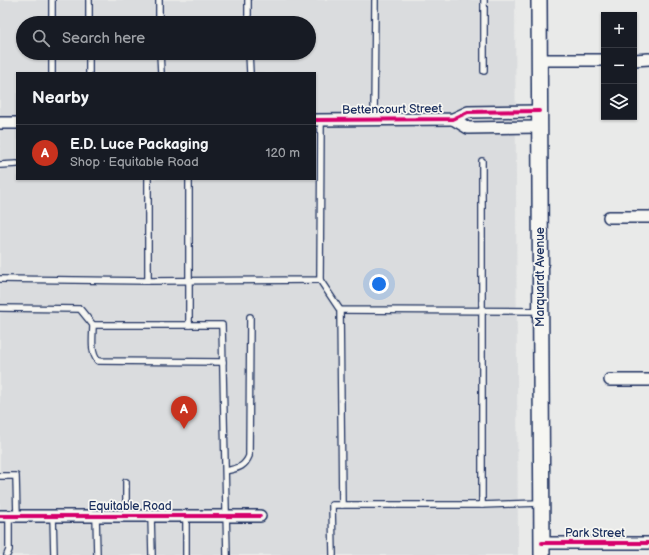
<!DOCTYPE html>
<html lang="en">
<head>
<meta charset="utf-8">
<style>
	:root { --surface:#171b24; --page:#242831; --text:#f1f3f6; --muted:#9ea1a6; --line:#363941; --accent:#c8321e }
	body { margin:0; font-family:"Balsamiq Sans",sans-serif; background:var(--page); color:var(--text) }
	.controls { position:absolute; right:12px; top:12px; display:grid; overflow:hidden; border-radius:0px; box-shadow:0 1px 3px #0004 }
	.controls button { width:36px; height:36px; display:grid; place-items:center; padding:0; border:0; border-bottom:1px solid var(--line); background:var(--surface); color:var(--text); font:20px sans-serif }
	.you { position:absolute; left:379px; top:284px; width:14px; height:14px; margin:-10px; border:3px solid #fff; border-radius:50%; background:#1a73e8; box-shadow:0 0 0 6px #1a73e833 }
	.badge { display:grid; place-items:center; width:26px; height:26px; border-radius:50%; background:var(--accent); color:#fff; font-size:13px; font-weight:700 }
	.pin { position:absolute; translate:-50% -33px; filter:drop-shadow(0 1px 2px #0008) }
	.pin::after { content:''; position:absolute; top:21px; width:14px; height:12px; background:inherit; clip-path:polygon(0 0,100% 0,50% 100%) }
	.list { margin:0; padding:0; list-style:none }
	h2 { display:flex; justify-content:space-between; align-items:center; height:52px; margin:0; padding:0 16px; font-size:17px }
	h2 small { font-size:13px; font-weight:400; color:var(--muted) }
	.list li { display:grid; grid-template-columns:26px 1fr auto; gap:12px; align-items:center; box-sizing:border-box; height:56px; padding:0 16px; border-top:1px solid var(--line) }
	.list b { display:block; font-size:15px; white-space:nowrap }
	.list p { margin:0; font-size:13px; white-space:nowrap; color:var(--muted) }
	.list em { font-size:13px; font-style:normal; color:var(--muted) }
	.icon { flex:none; width:22px; height:22px; fill:none; stroke:currentColor; stroke-width:2; stroke-linecap:round; stroke-linejoin:round }
	.map { position:relative; flex:none; width:649px; height:555px; overflow:hidden }
	.search { position:absolute; background:var(--surface); box-shadow:0 1px 3px #0004; left:16px; top:16px; width:300px; height:44px; display:flex; align-items:center; gap:10px; box-sizing:border-box; padding:0 14px; border-radius:22px; color:var(--muted); font-size:15px }
	.panel { position:absolute; background:var(--surface); box-shadow:0 1px 3px #0004; left:16px; top:72px; width:300px; height:108px; border-radius:0px }
	.map>svg:first-child { display:block }
	.built { fill:#dadcde; fill-rule:evenodd }
	.lines { fill:none; stroke-linecap:round; stroke-linejoin:round }
	.service-casing { stroke:#1b2f5e; stroke-width:8 }
	.minor-casing { stroke:#1b2f5e; stroke-width:14 }
	.secondary-casing { stroke:#1b2f5e; stroke-width:18 }
	.service { stroke:#f6f6f2; stroke-width:5.5 }
	.minor { stroke:#f6f6f2; stroke-width:11 }
	.secondary { stroke:#f6f6f2; stroke-width:15 }
	.cycleway-casing { stroke:#f6f6f2; stroke-width:6 }
	.cycleway { stroke:#d6006c; stroke-width:4 }
	.labels { text-anchor:middle; stroke-width:3.5; stroke-linejoin:round; paint-order:stroke }
	.street-label { font-size:12px; fill:#1b2f5e; stroke:#f6f6f2 }
</style>
</head>
<body>
<div class="map">
<svg width="649" height="555" viewBox="0 0 649 555">
	<rect width="100%" height="100%" fill="#e9eae9"/>
	<filter id="ink" filterUnits="userSpaceOnUse"><feTurbulence type="fractalNoise" baseFrequency=".025" numOctaves="2"/><feDisplacementMap in="SourceGraphic" scale="8" xChannelSelector="R" yChannelSelector="G"/><feConvolveMatrix kernelMatrix="1 2 1 2 8 2 1 2 1" color-interpolation-filters="sRGB"/></filter>
	<g filter="url(#ink)">
		<path class="built" d="M0,0H515L518,555H0ZM23,23H309V53H23ZM17,73H315V179H17Z"/>
		<g class="lines">
			<g class="service-casing">
				<g id="service">
					<polyline points="52,0 52,23"/>
					<polyline points="89,0 89,23"/>
					<polyline points="159,0 159,23"/>
					<polyline points="248,0 248,23"/>
					<polyline points="52,53 52,73"/>
					<polyline points="89,53 89,73"/>
					<polyline points="160,53 161,73"/>
					<polyline points="249,53 250,73"/>
					<polyline points="484,71 484,0"/>
					<polyline points="374,119 375,0"/>
					<polyline points="482,161 482,505 540,503"/>
					<polyline points="0,165 17,164"/>
					<polyline points="148,179 148,281 320,280 321,120"/>
					<polyline points="0,279 148,281"/>
					<polyline points="320,280 340,310 540,311"/>
					<polyline points="0,308 80,309 93,325 222,325 227,555"/>
					<polyline points="340,310 342,505"/>
					<path d="M93,325C93,336 90,353 98,361L223,362"/>
					<polyline points="189,325 189,179"/>
					<path d="M226,471C237,468 244,468 249,456L250,317"/>
					<polyline points="0,476 16,476 17,516"/>
					<polyline points="126,482 126,516"/>
					<polyline points="53,516 54,555"/>
					<polyline points="96,516 97,555"/>
					<polyline points="151,516 152,555"/>
					<polyline points="186,516 186,555"/>
					<polyline points="7,555 9,550 9,516"/>
					<polyline points="333,555 332,505 482,505"/>
				</g>
			</g>
			<g class="minor-casing">
				<g id="minor">
					<polyline points="539,60 604,60"/>
					<polyline points="634,60 649,59"/>
					<polyline points="453,119 468,128 539,127"/>
					<polyline points="315,120 453,119 468,112 539,111"/>
					<polyline points="0,123 17,123"/>
					<polyline points="609,217 649,217"/>
					<polyline points="610,380 649,380"/>
					<polyline points="0,516 260,516"/>
					<polyline points="542,543 649,543"/>
				</g>
			</g>
			<g class="secondary-casing">
				<polyline id="secondary" points="539,0 542,555"/>
			</g>
			<use href="#service" class="service"/>
			<use href="#minor" class="minor"/>
			<use href="#secondary" class="secondary"/>
			<g class="cycleway-casing">
				<g id="cycleway">
					<polyline points="315,120 453,119 468,112 539,111"/>
					<polyline points="0,516 260,516"/>
					<polyline points="542,543 649,543"/>
				</g>
			</g>
			<use href="#cycleway" class="cycleway"/>
		</g>
	</g>
	<g class="labels">
		<g class="street-label">
			<text transform="translate(392 109) rotate(-1)" y="4">Bettencourt Street</text>
			<text transform="translate(540 277) rotate(-90)" y="4">Marquardt Avenue</text>
			<text x="130" y="510">Equitable Road</text>
			<text x="595" y="537">Park Street</text>
		</g>
	</g>
</svg>
<div class="controls">
<button>+</button>
<button>−</button>
<button><svg class="icon" aria-label="layers" viewBox="0 0 24 24"><path d="M12 4l9 5-9 5-9-5zM3 14l9 5 9-5"/></svg></button>
</div>
<div class="you"></div>
<div class="pin badge" style="left:184px;top:429px">A</div>
<div class="search"><svg class="icon" aria-label="search" viewBox="0 0 24 24"><circle cx="10" cy="10" r="6"/><path d="M15 15l6 6"/></svg>Search here</div>
<section class="panel">
<h2>Nearby<small></small></h2>
<ul class="list">
<li><span class="badge">A</span><div><b>E.D. Luce Packaging</b><p>Shop · Equitable Road</p></div><em>120 m</em></li>
</ul>
</section>
</div>
</body>
</html>
